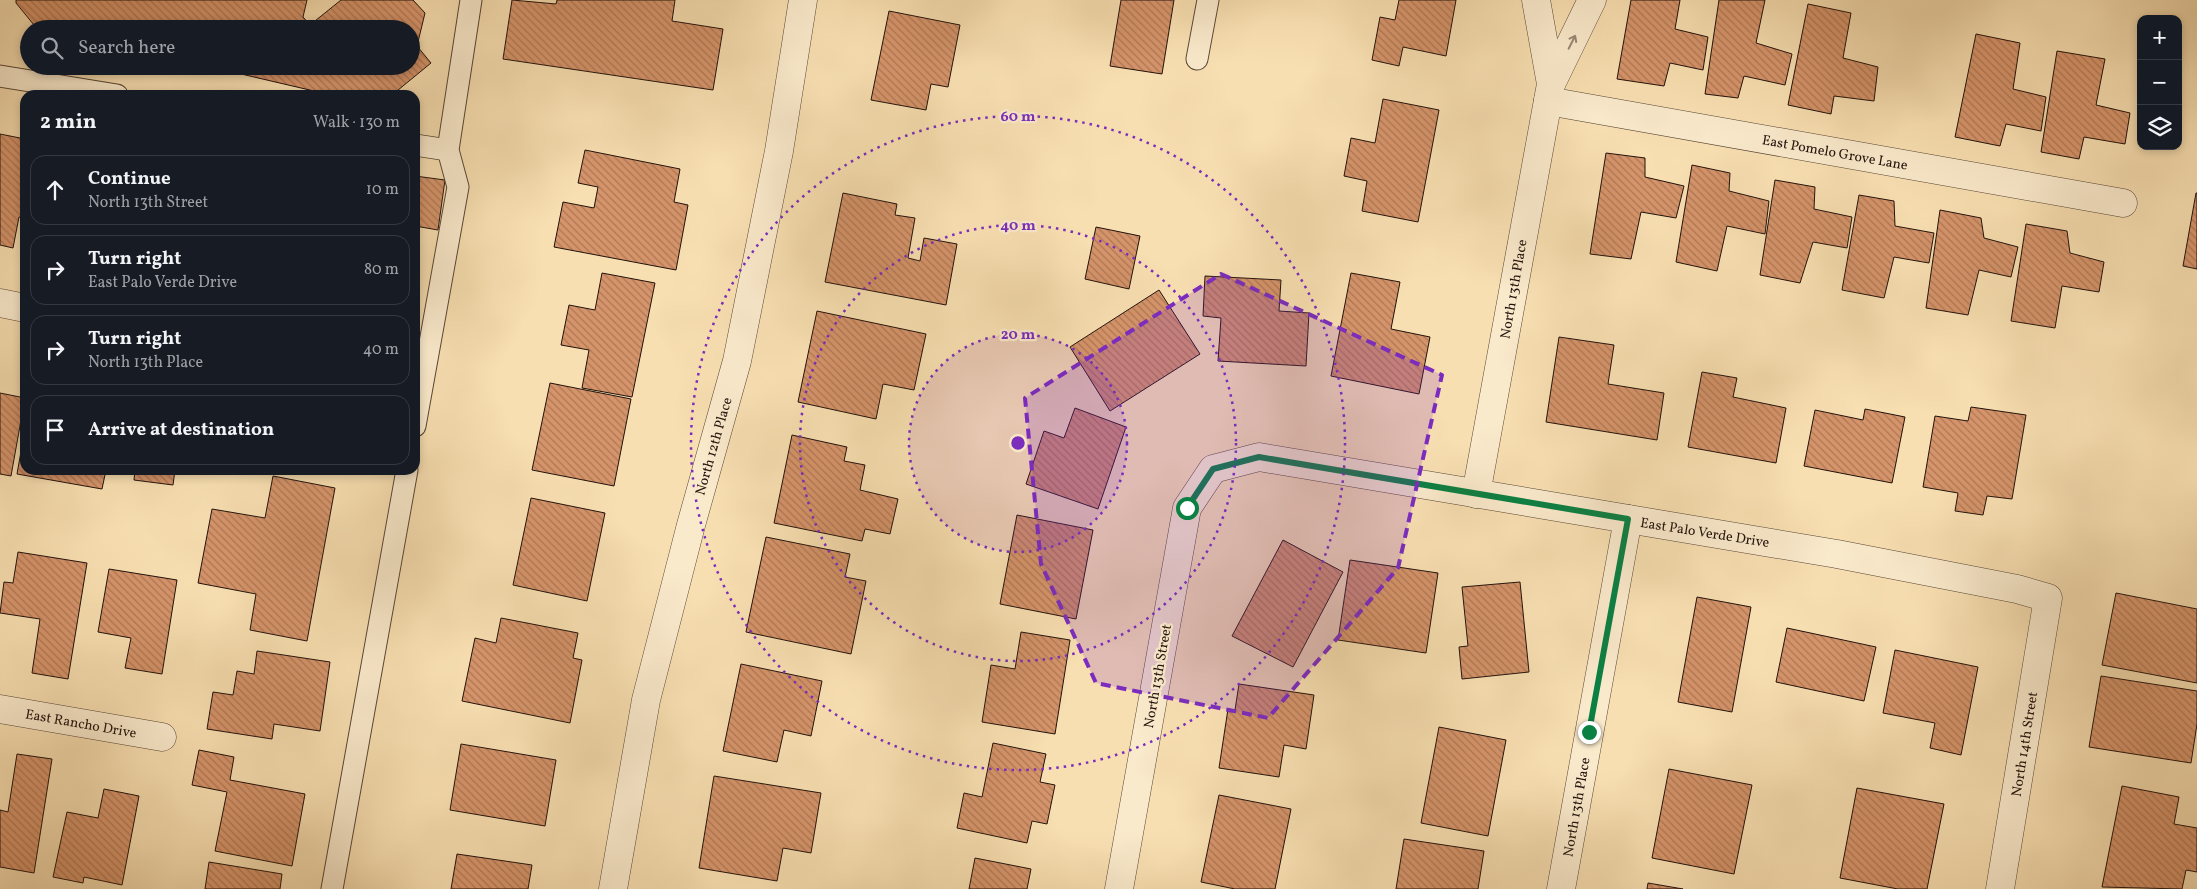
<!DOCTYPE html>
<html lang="en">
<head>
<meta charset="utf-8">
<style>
	:root { --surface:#171b24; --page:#242831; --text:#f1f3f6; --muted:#9ea1a6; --line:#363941 }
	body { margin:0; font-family:Vollkorn,serif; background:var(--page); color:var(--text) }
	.controls { position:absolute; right:15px; top:15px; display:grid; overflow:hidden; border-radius:10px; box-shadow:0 2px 8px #0003 }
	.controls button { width:45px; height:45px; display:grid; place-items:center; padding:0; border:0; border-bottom:1px solid var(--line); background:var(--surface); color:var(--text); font:25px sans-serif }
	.stop { position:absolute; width:15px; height:15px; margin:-11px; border:4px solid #0b8043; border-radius:50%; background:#fff }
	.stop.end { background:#0b8043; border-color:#fff; box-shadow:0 1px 5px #0008 }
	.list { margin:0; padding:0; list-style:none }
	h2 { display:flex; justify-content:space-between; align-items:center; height:65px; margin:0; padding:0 20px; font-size:21px }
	h2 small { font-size:16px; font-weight:400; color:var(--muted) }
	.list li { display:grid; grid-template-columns:32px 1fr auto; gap:15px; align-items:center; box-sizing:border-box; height:70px; margin:0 10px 10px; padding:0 10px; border:1px solid var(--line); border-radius:15px }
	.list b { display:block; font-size:19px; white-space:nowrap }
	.list p { margin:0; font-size:16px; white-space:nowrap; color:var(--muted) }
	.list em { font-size:16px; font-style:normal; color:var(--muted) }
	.icon { flex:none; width:28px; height:28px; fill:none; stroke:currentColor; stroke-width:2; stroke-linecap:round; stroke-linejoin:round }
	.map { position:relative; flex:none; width:2197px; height:889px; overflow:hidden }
	.search { position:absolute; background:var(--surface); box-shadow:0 2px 8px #0003; left:20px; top:20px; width:400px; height:55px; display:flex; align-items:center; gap:12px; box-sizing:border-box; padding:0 18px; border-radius:28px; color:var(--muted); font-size:19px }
	.panel { position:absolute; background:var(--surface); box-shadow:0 2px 8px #0003; left:20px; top:90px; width:400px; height:385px; border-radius:15px }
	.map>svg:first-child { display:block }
	.building { fill:url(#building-back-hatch); stroke:#21120c }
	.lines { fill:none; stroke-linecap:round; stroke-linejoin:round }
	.lane-casing { stroke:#574535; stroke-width:23 }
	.street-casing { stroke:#574535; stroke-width:29 }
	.lane { stroke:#faeacc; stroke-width:21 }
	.street { stroke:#faeacc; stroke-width:28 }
	.oneway { stroke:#988976 }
	.route { stroke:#0b8043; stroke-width:6 }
	.marked { fill:#7b2cbf; fill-opacity:0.2; stroke:#7b2cbf; stroke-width:4; stroke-dasharray:10 6; stroke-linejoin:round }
	.ring { fill:none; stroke:#7b2cbf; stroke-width:2.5; stroke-dasharray:2.5 5 }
	.labels { text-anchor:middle; stroke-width:4.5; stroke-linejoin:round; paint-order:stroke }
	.street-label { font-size:14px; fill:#21120c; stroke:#faeacc }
	.centre { fill:#7b2cbf; stroke:#faeacc; stroke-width:2.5 }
	.ring-label { font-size:15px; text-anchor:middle; font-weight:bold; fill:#7b2cbf; stroke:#faeacc; stroke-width:4.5; stroke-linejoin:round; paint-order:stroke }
</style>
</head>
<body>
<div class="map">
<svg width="2197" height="889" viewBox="0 0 2197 889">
	<defs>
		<pattern id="building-back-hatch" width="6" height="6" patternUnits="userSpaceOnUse" patternTransform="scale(1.25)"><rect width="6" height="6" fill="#d6946a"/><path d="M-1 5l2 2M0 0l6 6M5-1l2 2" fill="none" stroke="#ad7756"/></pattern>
	</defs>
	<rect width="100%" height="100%" fill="#f8dfb1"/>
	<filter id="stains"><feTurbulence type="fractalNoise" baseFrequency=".004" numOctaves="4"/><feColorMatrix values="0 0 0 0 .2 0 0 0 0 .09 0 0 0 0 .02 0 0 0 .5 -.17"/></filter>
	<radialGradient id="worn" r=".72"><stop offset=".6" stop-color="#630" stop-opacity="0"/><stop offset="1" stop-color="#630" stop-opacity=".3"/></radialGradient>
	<g class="building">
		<polygon points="16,0 307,0 303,17 310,25 341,0 413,0 425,13 417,46 431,63 392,95 331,95 207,66 411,66 411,29 33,29 34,25 16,3"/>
		<polygon points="512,0 556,4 557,0 675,0 672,21 723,29 713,90 503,59"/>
		<polygon points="1121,0 1174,0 1162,74 1110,66"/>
		<polygon points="1399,0 1456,0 1446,56 1403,47 1399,66 1372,60 1380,17 1395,20"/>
		<polygon points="1631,0 1680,0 1675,29 1708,37 1703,70 1670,63 1664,86 1617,79"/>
		<polygon points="1719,0 1765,0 1756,43 1792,54 1785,85 1744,76 1738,98 1705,94"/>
		<polygon points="1808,4 1851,13 1843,58 1878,67 1874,101 1834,96 1831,114 1788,105"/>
		<polygon points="889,11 960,25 948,87 931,84 926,110 871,100"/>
		<polygon points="1976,34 2020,43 2013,89 2046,97 2041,131 2006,124 2000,146 1955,137"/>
		<polygon points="2057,51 2105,59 2096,105 2130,113 2125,144 2084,137 2079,159 2041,152"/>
		<polygon points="1383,99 1439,110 1418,222 1362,211 1367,181 1344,176 1351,138 1375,143"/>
		<polygon points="0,134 25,139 25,218 19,217 13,248 0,245"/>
		<polygon points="585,150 680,169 674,202 688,205 676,270 554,247 563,202 594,208 598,187 578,183"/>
		<polygon points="1606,153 1645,158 1645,177 1684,186 1676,218 1641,212 1631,259 1590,254"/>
		<polygon points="1692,165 1730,173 1729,191 1769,201 1765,234 1727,226 1717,271 1676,262"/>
		<polygon points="415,176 445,180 438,230 415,226"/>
		<polygon points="1775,180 1815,187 1814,209 1852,217 1847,248 1813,242 1800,283 1760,275"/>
		<polygon points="843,193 897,204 895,215 915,218 908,258 920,261 924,238 957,244 946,305 825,282"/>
		<polygon points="2196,193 2197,193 2197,269 2183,266"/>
		<polygon points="1859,195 1894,201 1895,226 1934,233 1929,263 1894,257 1884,298 1842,290"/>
		<polygon points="1940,210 1981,218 1984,238 2018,247 2011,277 1979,270 1968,315 1926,308"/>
		<polygon points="2026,224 2067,231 2070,253 2104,262 2099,292 2062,286 2055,328 2011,321"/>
		<polygon points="1096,227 1140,236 1129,289 1085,279"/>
		<polygon points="602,273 655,283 632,397 582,388 589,350 561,345 569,305 595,310"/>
		<polygon points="1351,273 1400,282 1391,329 1430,337 1419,394 1331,376"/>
		<polygon points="1205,276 1281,280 1279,311 1309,313 1306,366 1218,361 1221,318 1203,316"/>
		<polygon points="1159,290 1200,354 1110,411 1070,347"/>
		<polygon points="817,311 926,334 914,390 883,384 876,419 798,402"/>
		<polygon points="1559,337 1614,345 1608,384 1664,393 1657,440 1546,422"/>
		<polygon points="1702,372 1737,378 1733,397 1786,408 1776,463 1688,447"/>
		<polygon points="550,383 631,399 614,486 532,470"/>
		<polygon points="0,393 25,398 11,476 0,474"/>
		<polygon points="1971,407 2026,415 2012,499 1987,496 1983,515 1955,511 1958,493 1923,487 1935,416 1968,421"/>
		<polygon points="1075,408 1126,427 1098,509 1026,484 1044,431 1064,438"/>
		<polygon points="1865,409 1905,417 1892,483 1804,466 1815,410 1863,420"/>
		<polygon points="25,429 25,470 106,470 102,489 17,474"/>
		<polygon points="792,435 847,447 844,461 865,465 860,490 898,499 890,534 865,529 862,541 774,523"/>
		<polygon points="135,470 175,470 173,485 134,480"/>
		<polygon points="273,476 335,488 307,641 250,630 256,594 198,583 212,509 265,518"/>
		<polygon points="531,498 605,513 587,601 513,585"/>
		<polygon points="1017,515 1093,530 1076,619 1000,604"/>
		<polygon points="766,537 850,554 845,577 866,581 851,654 746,632"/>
		<polygon points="1283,540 1343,572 1293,667 1232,636"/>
		<polygon points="18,552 87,563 68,679 32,673 40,619 0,613 4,582 13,583"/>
		<polygon points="1350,560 1438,573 1426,653 1338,640"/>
		<polygon points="109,569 177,580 162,674 125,668 131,638 98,632"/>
		<polygon points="1520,582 1529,672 1462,679 1459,647 1468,646 1462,587"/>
		<polygon points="2116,593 2197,609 2197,683 2102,665"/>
		<polygon points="1697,597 1751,607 1732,712 1678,702"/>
		<polygon points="501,618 578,633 573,658 582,660 570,723 462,701 475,638 496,643"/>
		<polygon points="1787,628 1876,647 1864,701 1776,682"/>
		<polygon points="1021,632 1070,640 1055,734 982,722 991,665 1015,669"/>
		<polygon points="1895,650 1978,667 1961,755 1930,748 1935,723 1883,713"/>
		<polygon points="257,651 330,662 320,731 274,724 272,739 207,729 213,692 233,695 237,671 254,674"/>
		<polygon points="741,664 822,681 811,736 784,730 777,762 723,751"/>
		<polygon points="2101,676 2197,691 2197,724 2191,763 2089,747"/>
		<polygon points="1239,684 1314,695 1306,749 1284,745 1279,777 1219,768 1228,709 1235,710"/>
		<polygon points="1439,727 1506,740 1488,836 1421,823"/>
		<polygon points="993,743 1046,754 1040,782 1055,785 1047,824 1032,821 1027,843 957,828 964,793 982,797"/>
		<polygon points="461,744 556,760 545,826 450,810"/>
		<polygon points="199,750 234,757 230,780 305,794 292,866 215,851 227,792 192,785"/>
		<polygon points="17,754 52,759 34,873 0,867 0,810 8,812"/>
		<polygon points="1669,769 1752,785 1734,874 1652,858"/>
		<polygon points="714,776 821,793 811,853 783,848 777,881 699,868"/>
		<polygon points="2122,786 2179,797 2174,824 2197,828 2197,872 2186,870 2182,889 2102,887"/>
		<polygon points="1857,788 1944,804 1927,889 1898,889 1840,878"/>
		<polygon points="104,789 139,796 122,885 84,877 83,883 53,877 67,812 98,818"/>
		<polygon points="1219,795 1291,809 1275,889 1235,889 1201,882"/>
		<polygon points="1404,839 1484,851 1478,889 1396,889"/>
		<polygon points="457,854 532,865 528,889 451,889"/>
		<polygon points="975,858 1031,869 1027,889 969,889"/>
		<polygon points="209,862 282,874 280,889 205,889"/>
		<polygon points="1648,883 1683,889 1647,889"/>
	</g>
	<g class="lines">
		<g class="lane-casing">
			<g id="lane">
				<polyline points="1197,59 1208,0"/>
				<polyline points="0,76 117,95"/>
				<polyline points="415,145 448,150"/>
				<polyline points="415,426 458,187 448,150 471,0"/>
				<polyline points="332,889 407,470"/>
			</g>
		</g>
		<g class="street-casing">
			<g id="street">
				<polyline points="1536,0 1551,84"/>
				<polyline points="1548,101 2123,203"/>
				<polyline points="0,303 25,308"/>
				<polyline points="1476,494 1551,84 1592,0"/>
				<polyline points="0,709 162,737"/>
				<polyline points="613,889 646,700 691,525 737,361 779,151 803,0"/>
				<polyline points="1119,889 1187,508 1213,469 1259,457 1837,554 2017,589 2048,598 2000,889"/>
				<polyline points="1561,889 1628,519"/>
			</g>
		</g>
		<use href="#lane" class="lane"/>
		<use href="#street" class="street"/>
	</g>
	<defs><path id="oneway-shaft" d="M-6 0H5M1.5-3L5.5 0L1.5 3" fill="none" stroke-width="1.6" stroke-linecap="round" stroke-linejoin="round" transform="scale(1.25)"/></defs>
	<use class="oneway" href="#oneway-shaft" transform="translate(1572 42) rotate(-63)"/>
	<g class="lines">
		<polyline class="route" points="1187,508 1213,469 1259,457 1628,519 1589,732"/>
	</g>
	<path class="marked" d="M1221,274L1442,375L1398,568L1268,718L1096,683L1041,564L1025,398Z"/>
	<circle cx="1018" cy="443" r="109" fill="#7b2cbf" fill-opacity=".12"/>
	<g class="ring">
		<circle cx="1018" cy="443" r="109"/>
		<circle cx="1018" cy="443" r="218"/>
		<circle cx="1018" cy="443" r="327"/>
	</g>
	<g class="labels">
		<g class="street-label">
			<text transform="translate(1835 152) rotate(10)" y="5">East Pomelo Grove Lane</text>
			<text transform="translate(1513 289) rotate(-80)" y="5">North 13th Place</text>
			<text transform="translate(713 446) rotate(-74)" y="5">North 12th Place</text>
			<text transform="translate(1705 532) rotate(9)" y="5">East Palo Verde Drive</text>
			<text transform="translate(1157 676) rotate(-80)" y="5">North 13th Street</text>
			<text transform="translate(81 723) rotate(10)" y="5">East Rancho Drive</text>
			<text transform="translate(2024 744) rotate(-81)" y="5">North 14th Street</text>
			<text transform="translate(1576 807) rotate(-80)" y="5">North 13th Place</text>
		</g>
	</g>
	<circle cx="1018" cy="443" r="8" class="centre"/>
	<g class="ring-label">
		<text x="1018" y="121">60 m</text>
		<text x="1018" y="230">40 m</text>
		<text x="1018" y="339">20 m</text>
	</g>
	<rect width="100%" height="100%" filter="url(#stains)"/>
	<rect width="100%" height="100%" fill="url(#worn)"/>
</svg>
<div class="controls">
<button>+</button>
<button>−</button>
<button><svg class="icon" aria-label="layers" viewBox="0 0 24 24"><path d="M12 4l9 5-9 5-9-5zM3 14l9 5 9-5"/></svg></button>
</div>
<div class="stop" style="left:1187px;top:508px"></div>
<div class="stop end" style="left:1589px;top:732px"></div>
<div class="search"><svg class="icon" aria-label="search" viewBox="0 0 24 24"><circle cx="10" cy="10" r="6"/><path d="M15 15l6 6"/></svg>Search here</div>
<section class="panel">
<h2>2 min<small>Walk · 130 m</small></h2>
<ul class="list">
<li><svg class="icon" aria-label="ahead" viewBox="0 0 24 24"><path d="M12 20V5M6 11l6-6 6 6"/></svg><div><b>Continue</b><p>North 13th Street</p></div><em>10 m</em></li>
<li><svg class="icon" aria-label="right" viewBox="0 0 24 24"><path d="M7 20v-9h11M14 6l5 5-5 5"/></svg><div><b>Turn right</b><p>East Palo Verde Drive</p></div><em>80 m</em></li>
<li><svg class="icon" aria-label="right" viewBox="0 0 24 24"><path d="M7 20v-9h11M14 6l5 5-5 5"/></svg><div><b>Turn right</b><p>North 13th Place</p></div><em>40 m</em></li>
<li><svg class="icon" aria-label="arrive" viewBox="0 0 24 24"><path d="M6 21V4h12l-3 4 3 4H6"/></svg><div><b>Arrive at destination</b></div></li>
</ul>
</section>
</div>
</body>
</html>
